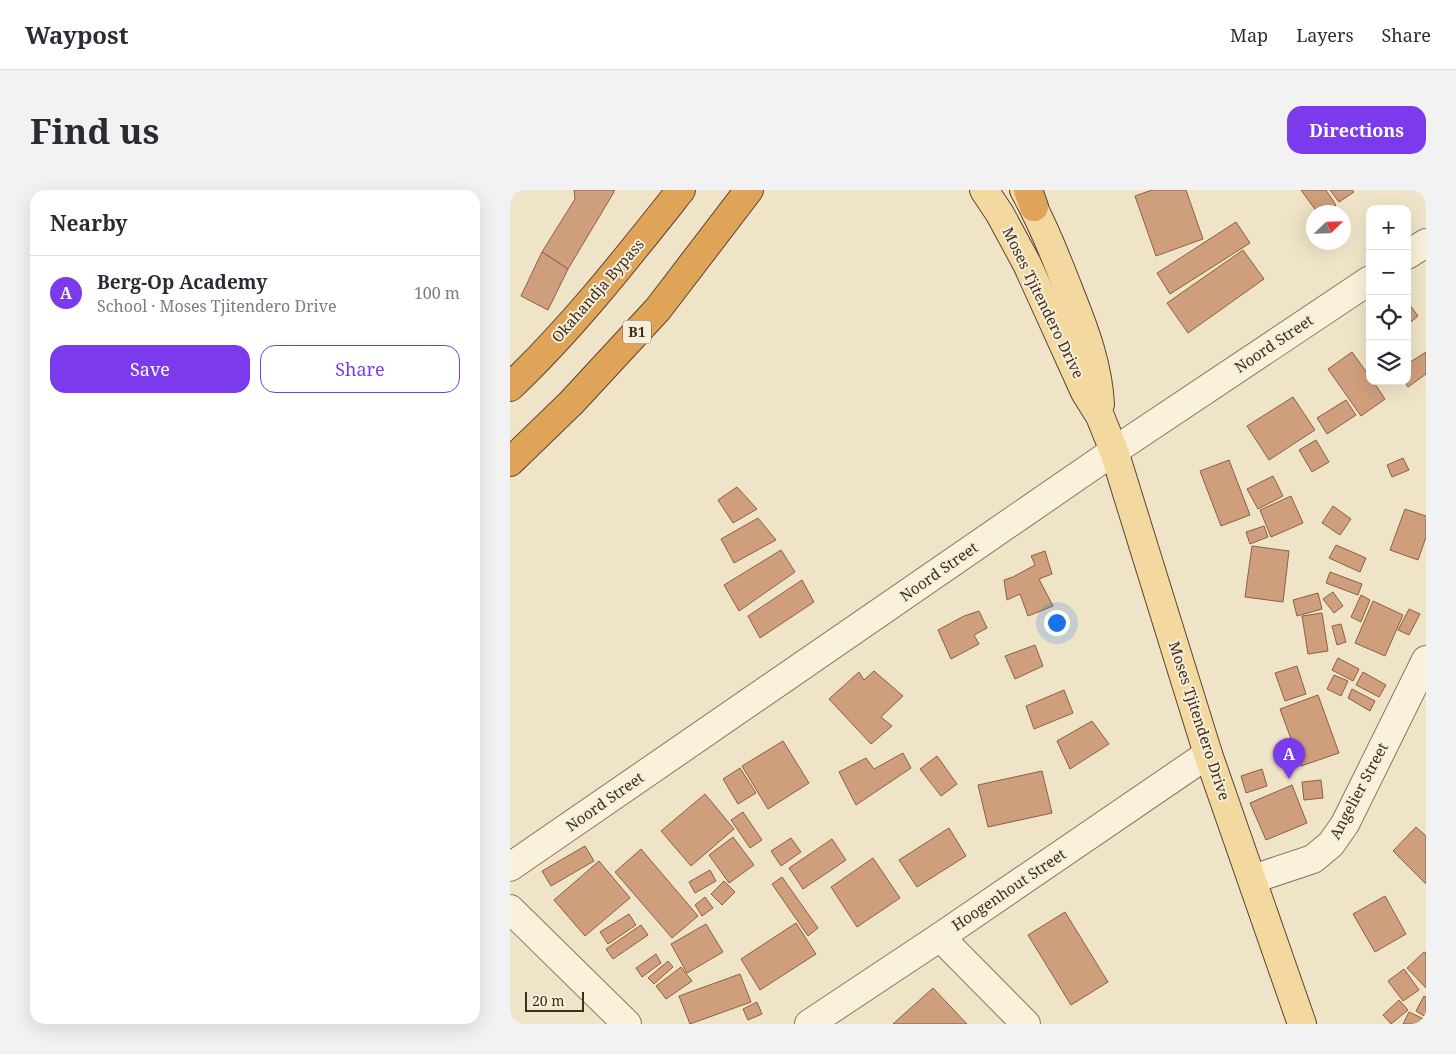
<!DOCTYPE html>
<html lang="en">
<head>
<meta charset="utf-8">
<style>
	:root { --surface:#fff; --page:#f2f2f3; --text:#2b2b33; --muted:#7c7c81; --line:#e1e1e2; --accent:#7c3aed }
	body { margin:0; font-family:"Noto Serif",serif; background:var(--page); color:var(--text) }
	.controls { position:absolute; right:15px; top:15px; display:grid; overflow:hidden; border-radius:10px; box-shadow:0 5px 20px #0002 }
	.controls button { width:45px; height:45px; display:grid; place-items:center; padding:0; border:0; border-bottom:1px solid var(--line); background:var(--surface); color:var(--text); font:25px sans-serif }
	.compass { position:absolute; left:796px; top:15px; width:45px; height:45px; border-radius:50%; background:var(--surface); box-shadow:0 5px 20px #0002; rotate:67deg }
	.scale { position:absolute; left:15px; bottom:12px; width:59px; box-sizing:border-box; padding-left:5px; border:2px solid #3d2e20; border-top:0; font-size:14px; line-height:18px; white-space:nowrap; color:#3d2e20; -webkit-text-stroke:4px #f7eed8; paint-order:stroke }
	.you { position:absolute; left:546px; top:432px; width:18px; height:18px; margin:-12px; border:4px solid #fff; border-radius:50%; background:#1a73e8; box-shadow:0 0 0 8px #1a73e833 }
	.badge { display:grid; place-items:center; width:32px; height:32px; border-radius:50%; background:var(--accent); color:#fff; font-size:16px; font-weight:700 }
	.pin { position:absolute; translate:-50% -41px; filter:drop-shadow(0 1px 2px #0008) }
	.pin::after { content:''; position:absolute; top:26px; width:18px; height:15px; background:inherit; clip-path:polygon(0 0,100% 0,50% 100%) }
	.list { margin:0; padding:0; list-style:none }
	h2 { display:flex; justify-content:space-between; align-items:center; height:65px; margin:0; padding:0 20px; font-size:21px }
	h2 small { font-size:16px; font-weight:400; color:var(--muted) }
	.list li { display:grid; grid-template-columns:32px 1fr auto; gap:15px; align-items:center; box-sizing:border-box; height:75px; padding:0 20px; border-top:1px solid var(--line) }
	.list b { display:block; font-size:19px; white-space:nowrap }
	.list p { margin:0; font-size:16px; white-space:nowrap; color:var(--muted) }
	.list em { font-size:16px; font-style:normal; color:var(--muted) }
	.actions { display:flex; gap:10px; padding:15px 20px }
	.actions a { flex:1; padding:11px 0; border:1px solid var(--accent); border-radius:15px; text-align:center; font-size:18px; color:var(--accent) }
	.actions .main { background:var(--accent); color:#fff }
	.icon { flex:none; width:28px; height:28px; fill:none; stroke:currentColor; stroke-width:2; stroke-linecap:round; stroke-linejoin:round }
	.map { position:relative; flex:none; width:916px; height:834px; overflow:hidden; border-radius:15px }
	header { display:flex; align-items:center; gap:30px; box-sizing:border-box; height:70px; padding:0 25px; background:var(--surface); border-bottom:1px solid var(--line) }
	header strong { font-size:24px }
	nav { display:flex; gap:28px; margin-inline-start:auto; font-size:18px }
	.intro { display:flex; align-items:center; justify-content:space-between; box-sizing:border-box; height:120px; padding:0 30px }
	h1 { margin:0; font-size:35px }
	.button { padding:12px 22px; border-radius:15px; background:var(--accent); color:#fff; font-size:18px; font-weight:700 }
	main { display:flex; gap:30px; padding:0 30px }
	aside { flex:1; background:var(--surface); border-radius:15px; box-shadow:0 5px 20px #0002 }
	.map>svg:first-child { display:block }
	.building { fill:#cf9f7d; stroke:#8d5f41 }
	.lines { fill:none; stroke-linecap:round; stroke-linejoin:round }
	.minor-casing { stroke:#8d765c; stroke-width:30 }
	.major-casing { stroke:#5b4430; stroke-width:30 }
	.highway-casing { stroke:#5b4430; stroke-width:30 }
	.minor { stroke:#faf1dc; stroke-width:28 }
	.major { stroke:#f3d9a0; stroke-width:28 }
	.highway { stroke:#e0a458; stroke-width:28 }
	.labels { text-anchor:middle; stroke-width:4; stroke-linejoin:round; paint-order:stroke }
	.shield { fill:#f7eed8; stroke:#756857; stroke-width:1 }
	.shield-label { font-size:14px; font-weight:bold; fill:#3d2e20 }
	.street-label { font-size:15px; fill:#3d2e20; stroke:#f7eed8 }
</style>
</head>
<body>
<header>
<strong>Waypost</strong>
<nav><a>Map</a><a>Layers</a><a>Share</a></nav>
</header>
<div class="intro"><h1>Find us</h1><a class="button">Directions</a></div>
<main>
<aside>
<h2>Nearby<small></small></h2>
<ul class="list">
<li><span class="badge">A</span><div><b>Berg-Op Academy</b><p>School · Moses Tjitendero Drive</p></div><em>100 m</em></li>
</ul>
<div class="actions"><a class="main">Save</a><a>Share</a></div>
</aside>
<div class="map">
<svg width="916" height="834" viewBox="0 0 916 834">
	<rect width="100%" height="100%" fill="#f0e4c8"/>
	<g class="building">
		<polygon points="64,0 104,0 104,2 58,79 32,62 65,9"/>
		<polygon points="642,0 676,0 693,49 646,66 625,6"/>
		<polygon points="791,0 816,0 826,15 815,22 807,22"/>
		<polygon points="820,0 842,0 844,2 829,12"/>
		<polygon points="726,32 740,53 660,104 647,83"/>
		<polygon points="733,60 754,89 678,143 657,113"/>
		<polygon points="32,62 58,79 38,120 11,106"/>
		<polygon points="897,111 908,126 897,135"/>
		<polygon points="842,162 860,187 860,191 863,191 875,209 851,226 818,179"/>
		<polygon points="916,162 916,184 898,197 894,191 897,191 897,174"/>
		<polygon points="783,207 805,240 759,270 737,236"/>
		<polygon points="836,210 846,225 817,244 807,228"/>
		<polygon points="806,250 819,272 802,282 789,260"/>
		<polygon points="893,268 899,280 882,287 877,275"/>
		<polygon points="719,270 740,325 711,336 690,281"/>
		<polygon points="763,286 773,306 748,319 737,299"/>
		<polygon points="227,297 247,319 223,333 208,310"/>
		<polygon points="781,306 793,333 761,347 750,320"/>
		<polygon points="823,316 841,329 830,345 812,333"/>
		<polygon points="895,319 916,326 916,347 908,370 880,360"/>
		<polygon points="248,328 266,350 224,373 211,349"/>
		<polygon points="754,336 758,347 740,354 736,342"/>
		<polygon points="826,355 856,368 850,382 819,368"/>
		<polygon points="742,356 779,361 773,412 735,407"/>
		<polygon points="271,360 285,382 229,421 214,395"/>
		<polygon points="535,361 542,384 529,389 543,416 518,426 510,404 497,410 494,390 503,387 525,375 521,366"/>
		<polygon points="820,382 852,394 848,405 816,393"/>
		<polygon points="292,390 304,412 250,448 238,426"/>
		<polygon points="823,402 833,416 824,423 813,409"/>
		<polygon points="808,403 812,419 787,426 783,410"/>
		<polygon points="851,405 860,410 851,432 841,427"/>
		<polygon points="863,411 893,425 875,466 845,453"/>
		<polygon points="899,419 910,424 899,445 888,440"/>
		<polygon points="469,421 477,438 464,445 469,454 441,469 428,440 454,426"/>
		<polygon points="812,423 818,461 798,464 792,426"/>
		<polygon points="831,434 836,452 827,455 822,436"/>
		<polygon points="525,455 533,476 505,489 495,466"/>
		<polygon points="828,468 849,479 843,491 822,480"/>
		<polygon points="787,476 796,504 775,511 765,483"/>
		<polygon points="364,481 393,506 371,527 382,536 361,554 319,509 349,482 354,490"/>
		<polygon points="853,482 876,495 869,507 846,495"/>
		<polygon points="824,485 838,491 831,506 817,499"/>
		<polygon points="842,499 865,511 860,521 838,508"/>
		<polygon points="554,500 563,523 524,539 516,516"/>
		<polygon points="808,505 829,563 791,576 770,519"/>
		<polygon points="582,531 599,554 560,579 547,551"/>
		<polygon points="273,551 299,593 258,619 232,576"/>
		<polygon points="393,563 401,578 346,615 329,582 356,568 364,579"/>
		<polygon points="427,566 447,594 431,606 410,579"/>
		<polygon points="230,578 246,603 228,614 213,589"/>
		<polygon points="752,579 757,596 736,603 731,586"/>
		<polygon points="532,581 542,623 478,637 468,595"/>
		<polygon points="811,590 813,608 794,610 792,592"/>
		<polygon points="782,595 797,633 756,650 740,613"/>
		<polygon points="195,604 224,639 181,676 151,641"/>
		<polygon points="233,622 252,650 240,658 221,630"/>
		<polygon points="906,637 916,646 916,694 883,661"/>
		<polygon points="439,638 456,666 407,697 389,670"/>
		<polygon points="223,647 244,675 219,693 199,665"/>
		<polygon points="281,648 291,662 271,676 261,661"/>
		<polygon points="322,649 336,670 293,699 279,678"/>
		<polygon points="75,656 84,671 41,696 32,681"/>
		<polygon points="131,659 188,726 162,748 105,682"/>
		<polygon points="363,668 390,708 347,737 321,697"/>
		<polygon points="89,671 120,708 75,746 44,710"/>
		<polygon points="200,680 206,691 185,703 179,692"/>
		<polygon points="272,687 308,738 298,746 262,694"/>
		<polygon points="214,691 225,702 212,715 201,704"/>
		<polygon points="875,706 896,744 865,762 843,724"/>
		<polygon points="195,707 203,718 192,726 185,715"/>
		<polygon points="555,722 598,792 561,815 518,745"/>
		<polygon points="119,724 126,735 98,754 90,742"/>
		<polygon points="286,733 306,764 250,800 231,769"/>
		<polygon points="196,734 213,762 177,783 161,754"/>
		<polygon points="131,735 138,745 103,769 96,759"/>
		<polygon points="914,762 916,763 916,798 897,778"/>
		<polygon points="146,764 151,773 132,787 126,778"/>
		<polygon points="158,771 163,777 144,794 138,788"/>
		<polygon points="171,777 182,791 156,809 146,796"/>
		<polygon points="894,779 909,800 893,811 878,791"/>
		<polygon points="230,784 241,812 180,834 169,806"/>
		<polygon points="423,798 457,834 383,834"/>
		<polygon points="914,806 916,807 916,827 906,821"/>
		<polygon points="889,810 898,820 881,834 873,825"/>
		<polygon points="247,812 252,824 238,830 233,819"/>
		<polygon points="899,822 916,830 916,834 893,834"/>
	</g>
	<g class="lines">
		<g class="minor-casing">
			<g id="minor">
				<polyline points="897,65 916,53"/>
				<polyline points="0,677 604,261 860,90"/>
				<polyline points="743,689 803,669 821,654 835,634 916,470"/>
				<polyline points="0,719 117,834"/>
				<polyline points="430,747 516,834"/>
				<polyline points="299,834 430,747 698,564"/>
			</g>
		</g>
		<g class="major-casing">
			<g id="major">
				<polyline points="474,0 490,24 517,74 575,202 590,226 604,261 698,564 792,834"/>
				<path d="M514,0C533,34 547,70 561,106C575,141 588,176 590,214"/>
			</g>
		</g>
		<g class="highway-casing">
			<g id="highway">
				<polyline points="518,0 524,17"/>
				<path d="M0,197C63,137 117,68 171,0"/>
				<polyline points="0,272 62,212 148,119 239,0"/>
			</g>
		</g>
		<use href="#minor" class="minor"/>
		<use href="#major" class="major"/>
		<use href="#highway" class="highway"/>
	</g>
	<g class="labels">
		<rect class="shield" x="113" y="130.5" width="28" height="23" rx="4"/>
		<g class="shield-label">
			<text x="127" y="147">B1</text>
		</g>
		<g class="street-label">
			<text transform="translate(88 101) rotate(-49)" y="5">Okahandja Bypass</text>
			<text transform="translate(533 113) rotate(64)" y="5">Moses Tjitendero Drive</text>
			<text transform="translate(764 154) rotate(-34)" y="5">Noord Street</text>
			<text transform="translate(429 382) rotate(-35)" y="5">Noord Street</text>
			<text transform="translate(689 531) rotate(72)" y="5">Moses Tjitendero Drive</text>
			<text transform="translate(849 601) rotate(-62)" y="5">Angelier Street</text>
			<text transform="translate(95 612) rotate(-35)" y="5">Noord Street</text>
			<text transform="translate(499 700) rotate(-34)" y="5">Hoogenhout Street</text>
		</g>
	</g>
</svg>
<div class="controls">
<button>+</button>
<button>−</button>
<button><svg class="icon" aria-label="locate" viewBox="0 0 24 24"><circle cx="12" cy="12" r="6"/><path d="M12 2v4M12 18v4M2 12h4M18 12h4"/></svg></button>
<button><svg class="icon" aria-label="layers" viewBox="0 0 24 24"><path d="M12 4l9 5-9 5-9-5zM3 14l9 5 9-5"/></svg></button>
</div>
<svg class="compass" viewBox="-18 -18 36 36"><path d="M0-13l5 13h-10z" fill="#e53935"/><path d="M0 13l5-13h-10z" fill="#7c7c81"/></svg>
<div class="scale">20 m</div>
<div class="you"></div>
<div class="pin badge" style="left:779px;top:589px">A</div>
</div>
</main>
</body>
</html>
